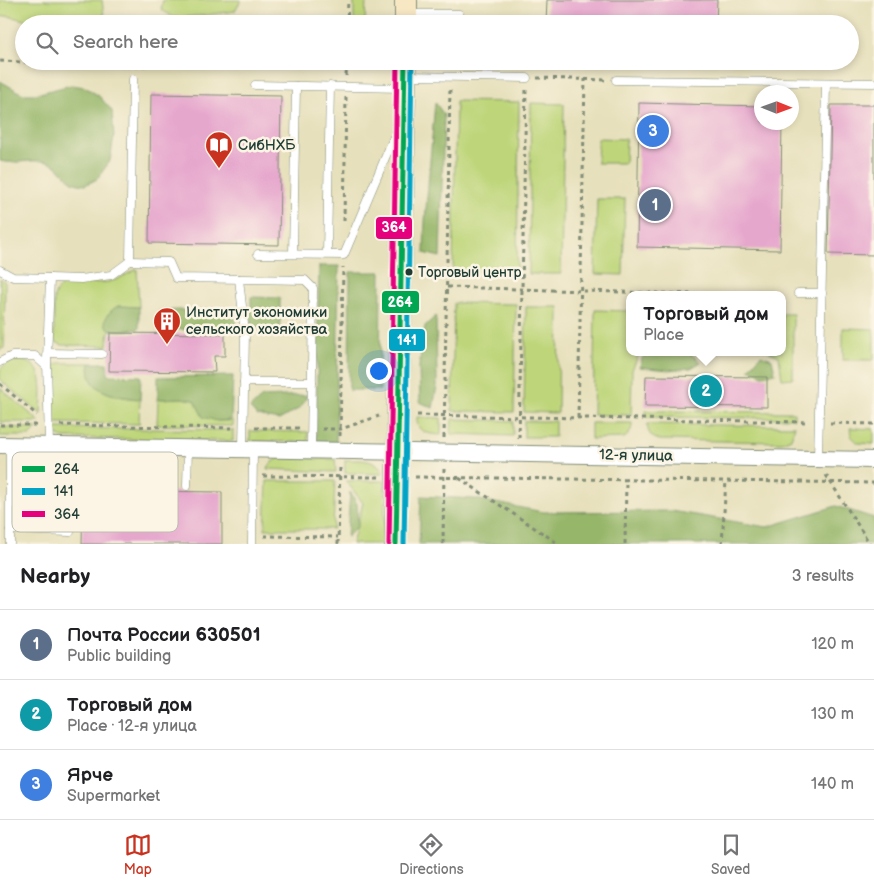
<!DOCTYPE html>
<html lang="en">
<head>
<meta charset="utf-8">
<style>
	:root { --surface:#fff; --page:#f2f2f2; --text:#202124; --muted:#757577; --line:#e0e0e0; --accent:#c8321e }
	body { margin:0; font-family:"Balsamiq Sans",sans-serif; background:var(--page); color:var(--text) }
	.compass { position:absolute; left:754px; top:85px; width:45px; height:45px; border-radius:50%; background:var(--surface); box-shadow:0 2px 8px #0003; rotate:91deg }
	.you { position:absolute; left:378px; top:370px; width:18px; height:18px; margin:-12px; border:4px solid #fff; border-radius:50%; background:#1a73e8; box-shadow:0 0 0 8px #1a73e833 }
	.badge { display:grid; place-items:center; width:32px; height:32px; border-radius:50%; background:var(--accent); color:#fff; font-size:16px; font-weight:700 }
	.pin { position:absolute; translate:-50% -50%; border:2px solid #fff; box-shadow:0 1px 5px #0006 }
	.popup { position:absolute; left:626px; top:291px; width:160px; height:65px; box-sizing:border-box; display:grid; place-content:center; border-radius:10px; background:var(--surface); filter:drop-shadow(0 1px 4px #0005); font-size:16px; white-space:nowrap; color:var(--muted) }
	.popup b { font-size:19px; color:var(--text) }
	.popup::after { content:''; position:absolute; left:50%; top:100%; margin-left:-10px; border:10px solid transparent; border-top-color:var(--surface) }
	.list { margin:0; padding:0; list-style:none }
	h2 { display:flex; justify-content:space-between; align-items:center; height:65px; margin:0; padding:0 20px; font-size:21px }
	h2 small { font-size:16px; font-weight:400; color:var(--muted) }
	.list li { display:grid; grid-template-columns:32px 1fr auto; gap:15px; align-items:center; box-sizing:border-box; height:70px; padding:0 20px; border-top:1px solid var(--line) }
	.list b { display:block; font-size:19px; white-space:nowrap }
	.list p { margin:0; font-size:16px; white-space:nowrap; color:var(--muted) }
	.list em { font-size:16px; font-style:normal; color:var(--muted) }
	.icon { flex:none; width:28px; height:28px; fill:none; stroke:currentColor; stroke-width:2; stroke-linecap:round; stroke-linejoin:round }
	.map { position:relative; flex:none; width:874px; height:544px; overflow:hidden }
	.search { position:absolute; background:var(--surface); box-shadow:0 2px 8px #0003; left:15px; right:15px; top:15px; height:55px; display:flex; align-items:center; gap:12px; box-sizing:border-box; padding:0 18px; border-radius:28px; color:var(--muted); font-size:19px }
	.sheet { height:275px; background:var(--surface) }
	nav { display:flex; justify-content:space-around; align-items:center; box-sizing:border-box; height:70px; border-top:1px solid var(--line); background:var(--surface); font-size:14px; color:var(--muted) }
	nav a { display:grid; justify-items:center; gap:2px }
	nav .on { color:var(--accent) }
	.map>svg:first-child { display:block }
	.green { fill:#bed579; stroke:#6e8956 }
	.forest { fill:#96b669; stroke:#5a7a4e }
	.building { fill:#e6a7cd }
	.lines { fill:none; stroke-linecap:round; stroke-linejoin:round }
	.service-casing { stroke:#838e78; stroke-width:9 }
	.minor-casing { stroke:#838e78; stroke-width:18 }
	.secondary-casing { stroke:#838e78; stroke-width:24 }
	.path { stroke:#838e78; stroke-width:3; stroke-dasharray:4 4; stroke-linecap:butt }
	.service { stroke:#fff; stroke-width:8 }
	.minor { stroke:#fff; stroke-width:16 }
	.secondary { stroke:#f8e7c3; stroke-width:22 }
	.bus-1-casing { stroke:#fcf5e5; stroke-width:9 }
	.bus-2-casing { stroke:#fcf5e5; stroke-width:9 }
	.bus-3-casing { stroke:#fcf5e5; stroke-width:9 }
	.bus-1 { stroke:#00a651; stroke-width:5 }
	.bus-2 { stroke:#02a4c6; stroke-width:5 }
	.bus-3 { stroke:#e5007d; stroke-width:5 }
	.bus-dot { fill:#1f3d34; stroke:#fcf5e5; stroke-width:2 }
	.labels { text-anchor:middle; stroke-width:5; stroke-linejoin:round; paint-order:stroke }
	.bus-label { font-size:14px; fill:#1f3d34; stroke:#fcf5e5; text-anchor:start }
	.poi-label { font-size:15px; fill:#1f3d34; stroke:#fcf5e5; text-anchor:start }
	.street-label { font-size:15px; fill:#1f3d34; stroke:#fcf5e5 }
	.key { fill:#fcf5e5; stroke:#babeb0; stroke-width:1 }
	.key-label { font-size:14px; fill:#1f3d34 }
	.line-badge { stroke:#fcf5e5; stroke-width:2 }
	.badge-label { font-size:14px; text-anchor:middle; font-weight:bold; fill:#fff }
</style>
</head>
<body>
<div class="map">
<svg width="874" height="544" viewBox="0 0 874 544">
	<rect width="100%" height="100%" fill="#fcf5e5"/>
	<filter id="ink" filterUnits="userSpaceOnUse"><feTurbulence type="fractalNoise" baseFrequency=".02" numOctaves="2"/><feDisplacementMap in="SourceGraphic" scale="10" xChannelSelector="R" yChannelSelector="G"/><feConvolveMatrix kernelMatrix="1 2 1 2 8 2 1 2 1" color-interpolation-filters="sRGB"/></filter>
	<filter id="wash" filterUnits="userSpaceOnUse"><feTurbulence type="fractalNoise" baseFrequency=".0096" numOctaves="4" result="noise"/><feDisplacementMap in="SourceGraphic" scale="20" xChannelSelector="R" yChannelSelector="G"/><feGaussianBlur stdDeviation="1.12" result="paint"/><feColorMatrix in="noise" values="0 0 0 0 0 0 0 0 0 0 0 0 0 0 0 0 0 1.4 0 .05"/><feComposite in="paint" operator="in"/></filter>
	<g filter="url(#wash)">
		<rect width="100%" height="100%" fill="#e7e0bc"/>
		<g class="green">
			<polygon points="0,0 102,0 105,24 42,24 8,16 0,17"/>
			<polygon points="163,0 241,0 235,11 207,15 174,18 161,9"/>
			<polygon points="354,0 366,0 365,24 354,24"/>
			<polygon points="456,101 519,102 517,271 453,271"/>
			<polygon points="531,103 564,104 561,274 529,274"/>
			<polygon points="598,138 626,139 625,163 597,163"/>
			<polygon points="597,199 625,199 623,275 595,274"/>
			<path d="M137,269L139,307L118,306L107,315C105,324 106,327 114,330L109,331L107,346L62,345L54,341V297L57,290L63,285L108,282L118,279Z"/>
			<polygon points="0,279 5,282 4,348 0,350"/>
			<polygon points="454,303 516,304 514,412 452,411"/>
			<polygon points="526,307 559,307 558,413 524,412"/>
			<polygon points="595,310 630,311 630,352 640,352 632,370 631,415 593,415"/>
			<polygon points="782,314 793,314 793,378 782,379 779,356 769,352 782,352"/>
			<polygon points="843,328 874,329 874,360 843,360"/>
			<path d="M11,361C16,361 22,360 27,362C47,369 41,397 41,414L0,380V369Z"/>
			<path d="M59,363H90C84,392 118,397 140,399L139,424L52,423V371L53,366Z"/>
			<polygon points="0,388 40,422 0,422"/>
			<polygon points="182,398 194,400 217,421 233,421 233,426 157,425 158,399"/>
			<polygon points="646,411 794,412 794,418 646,417"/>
			<path d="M417,417L441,418V435C428,434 416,433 417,417Z"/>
			<polygon points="452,419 513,421 513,436 451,434"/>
			<rect x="524" y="421" width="31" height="16"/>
			<path d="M591,423H632C632,430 630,434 624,438L591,439Z"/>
			<path d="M647,424L795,426L791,438L782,442L660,440C651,438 648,433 647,424Z"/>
			<polygon points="0,427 38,428 30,436 0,436"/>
			<polygon points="53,428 233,430 233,441 63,438 56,434"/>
			<polygon points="850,428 874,429 874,444 858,443 851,436"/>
			<polygon points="250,431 308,432 308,442 250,441"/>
			<polygon points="280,458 335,459 336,472 267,469 272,462"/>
			<path d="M345,460C359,460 372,458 382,470V474L345,473Z"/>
			<polygon points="267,481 335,481 333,529 265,529"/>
			<polygon points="346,481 385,481 384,544 352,544 363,503"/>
		</g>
		<g class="forest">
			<path d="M0,81L23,94H36L71,85L85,87L99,96L112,111L114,136L110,161L97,179L85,185C81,184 76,184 73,182C64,177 60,165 48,162C32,158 16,165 0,161Z"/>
			<polygon points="435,102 444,115 440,257 424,253 425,221"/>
			<polygon points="319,266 339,266 336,442 316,441"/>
			<polygon points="350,272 381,272 380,390 349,390"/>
			<polygon points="251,297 280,298 280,329 251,328"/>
			<path d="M118,306L139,307V329C131,329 121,332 113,330C97,326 109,310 118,306Z"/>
			<path d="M222,308L235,309L236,330L159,329V311C180,309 201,311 222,308Z"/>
			<polygon points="436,316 437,386 433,408 420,402 419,366 425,326"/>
			<polygon points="651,352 688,352 701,362 691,368 668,370 640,367 642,358"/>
			<polygon points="761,355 772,359 775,373 763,375 749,369"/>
			<path d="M90,363H107L108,375L141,376L140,399C118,397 84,393 90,363Z"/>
			<polygon points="233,376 231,420 217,421 203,417 194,400 182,398 158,399 158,377"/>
			<polygon points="308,395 300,408 279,420 257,416 250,408 262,397"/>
			<polygon points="56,463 74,474 72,485 59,497 45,516 22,512 20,485 34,467"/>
			<polygon points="350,492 357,504 358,526 347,537"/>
			<polygon points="421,496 475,499 543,512 671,511 767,527 836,506 874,518 874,544 419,544"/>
		</g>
		<g id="blocks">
			<g class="building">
				<polygon points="547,0 717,0 716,24 546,24"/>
				<polygon points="151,94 281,96 279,245 149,243"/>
				<polygon points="639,103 762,106 762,122 782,122 780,250 637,247"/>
				<polygon points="831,105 874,105 874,255 828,254"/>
				<polygon points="110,333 225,334 225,356 214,356 215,372 109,371"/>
				<polygon points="646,376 767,377 767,407 645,406"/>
				<polygon points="83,491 115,491 114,507 144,507 144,491 222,492 222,544 82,544"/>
			</g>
		</g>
	</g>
	<g filter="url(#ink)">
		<use href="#blocks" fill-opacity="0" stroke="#838e78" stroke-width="1"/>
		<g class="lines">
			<g class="service-casing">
				<g id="service">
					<polyline points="408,14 459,14"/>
					<polyline points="406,76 527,78"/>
					<polyline points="616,80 874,83"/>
					<polyline points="255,85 402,88"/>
					<polyline points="258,254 344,255 396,132"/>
					<polyline points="293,254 296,86"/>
					<polyline points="327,254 330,86"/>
					<polyline points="130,261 169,262 176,278 305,280 313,288 311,450"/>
					<polyline points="0,270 13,277 50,278"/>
					<polyline points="239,279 245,333 243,449"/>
					<polyline points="798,293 822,293"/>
					<polyline points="48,353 102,354"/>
					<polyline points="0,362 12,356 35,356 47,367"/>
					<polyline points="244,382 312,382"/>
					<polyline points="49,446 47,359 50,278 81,279 111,275 130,261 133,79"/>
					<polyline points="818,459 826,83"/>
					<polyline points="187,486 188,448"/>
					<polyline points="10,530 70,532"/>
					<polyline points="10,544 10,445"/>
					<polyline points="252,544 253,449"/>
				</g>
			</g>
			<g class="minor-casing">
				<polyline id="minor" points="0,445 874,460"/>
			</g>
			<g class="secondary-casing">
				<g id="secondary">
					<polyline points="406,24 406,0"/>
					<polyline points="396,544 405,61"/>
				</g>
			</g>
			<g class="path">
				<polyline points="347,24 348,0"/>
				<polyline points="0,61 129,67"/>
				<polyline points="135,67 182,61"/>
				<polyline points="346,76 347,61"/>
				<polyline points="537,78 606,80"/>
				<polyline points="344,221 346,97"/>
				<polyline points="447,287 723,295"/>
				<polyline points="0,384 37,415"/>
				<polyline points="417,415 808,422"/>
				<polyline points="578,418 585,79"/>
				<polyline points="830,423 874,424"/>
				<polyline points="0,425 38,425"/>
				<polyline points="60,425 233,428"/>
				<polyline points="255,428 301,428"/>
				<polyline points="322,429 341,429 379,416"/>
				<polyline points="340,436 343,267"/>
				<polyline points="444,438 450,87"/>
				<polyline points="519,438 526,89"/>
				<polyline points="826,475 870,544"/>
				<polyline points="263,476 379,477"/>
				<polyline points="415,477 874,483"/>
				<polyline points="459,478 559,544"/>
				<polyline points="264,536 338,537"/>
				<polyline points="338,544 340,467"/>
				<polyline points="443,544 444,469"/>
				<polyline points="625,544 626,480"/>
				<polyline points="722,544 726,481"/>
			</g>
			<use href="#service" class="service"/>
			<use href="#minor" class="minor"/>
			<use href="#secondary" class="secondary"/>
			<g class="bus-1-casing">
				<polyline id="bus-1" points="396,544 405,61"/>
			</g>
			<g class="bus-2-casing">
				<polyline id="bus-2" points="404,544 412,61"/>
			</g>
			<g class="bus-3-casing">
				<polyline id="bus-3" points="389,544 397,61"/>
			</g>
			<use href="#bus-1" class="bus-1"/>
			<use href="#bus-2" class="bus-2"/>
			<use href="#bus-3" class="bus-3"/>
		</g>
	</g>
	<defs>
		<g id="library-pin" transform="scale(1.4375)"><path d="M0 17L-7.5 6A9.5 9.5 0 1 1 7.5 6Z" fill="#c8321e" stroke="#fcf5e5"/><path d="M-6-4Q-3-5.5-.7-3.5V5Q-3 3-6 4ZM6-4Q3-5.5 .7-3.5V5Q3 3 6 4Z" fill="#fff"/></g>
		<g id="building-pin" transform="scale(1.4375)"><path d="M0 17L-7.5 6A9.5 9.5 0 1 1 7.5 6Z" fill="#c8321e" stroke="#fcf5e5"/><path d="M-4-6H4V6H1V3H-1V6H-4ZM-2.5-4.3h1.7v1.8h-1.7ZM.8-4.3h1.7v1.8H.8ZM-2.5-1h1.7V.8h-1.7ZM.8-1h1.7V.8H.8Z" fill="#fff"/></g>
	</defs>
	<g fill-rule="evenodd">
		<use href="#library-pin" x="219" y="145"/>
		<use href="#building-pin" x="167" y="321"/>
	</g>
	<circle class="bus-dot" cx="409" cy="272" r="4.5"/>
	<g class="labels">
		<g class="bus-label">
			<text x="418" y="277">Торговый центр</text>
		</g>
		<g class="poi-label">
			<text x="238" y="150">СибНХБ</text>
			<text x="186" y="317">Институт экономики<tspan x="186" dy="17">сельского хозяйства</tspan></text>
		</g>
		<g class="street-label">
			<text transform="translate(636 455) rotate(1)" y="5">12-я улица</text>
		</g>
	</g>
	<rect x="12" y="452" width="166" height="80" rx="8" class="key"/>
	<rect x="22" y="466" width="23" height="6" fill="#00a651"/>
	<rect x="22" y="488" width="23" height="7" fill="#02a4c6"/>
	<rect x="22" y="511" width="23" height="6" fill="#e5007d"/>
	<g class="key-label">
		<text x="54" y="474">264</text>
		<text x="54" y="496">141</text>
		<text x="54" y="519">364</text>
	</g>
	<g class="line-badge">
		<rect x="375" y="216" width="38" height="24" rx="5" fill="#e5007d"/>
		<rect x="381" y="290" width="39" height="24" rx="5" fill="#00a651"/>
		<rect x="388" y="328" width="38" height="24" rx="5" fill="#02a4c6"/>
	</g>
	<g class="badge-label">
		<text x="394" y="232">364</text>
		<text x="400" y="307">264</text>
		<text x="407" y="345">141</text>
	</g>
</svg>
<svg class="compass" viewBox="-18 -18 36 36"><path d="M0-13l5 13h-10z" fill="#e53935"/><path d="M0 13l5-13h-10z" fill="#757577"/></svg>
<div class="you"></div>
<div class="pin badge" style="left:655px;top:205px;background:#5c6f8a">1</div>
<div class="pin badge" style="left:706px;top:391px;background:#0f9aa8">2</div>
<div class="popup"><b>Торговый дом</b>Place</div>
<div class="pin badge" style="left:653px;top:131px;background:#3f7fe0">3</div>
<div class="search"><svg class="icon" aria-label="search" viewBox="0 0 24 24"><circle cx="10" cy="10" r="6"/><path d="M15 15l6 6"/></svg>Search here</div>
</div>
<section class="sheet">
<h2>Nearby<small>3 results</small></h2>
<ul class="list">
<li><span class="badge" style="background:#5c6f8a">1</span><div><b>Почта России 630501</b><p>Public building</p></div><em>120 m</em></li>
<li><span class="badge" style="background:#0f9aa8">2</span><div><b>Торговый дом</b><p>Place · 12-я улица</p></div><em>130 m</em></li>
<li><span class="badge" style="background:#3f7fe0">3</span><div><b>Ярче</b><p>Supermarket</p></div><em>140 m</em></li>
</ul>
</section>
<nav>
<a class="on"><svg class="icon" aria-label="map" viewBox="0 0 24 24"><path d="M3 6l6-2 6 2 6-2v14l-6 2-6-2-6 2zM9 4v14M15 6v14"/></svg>Map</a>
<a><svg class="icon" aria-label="directions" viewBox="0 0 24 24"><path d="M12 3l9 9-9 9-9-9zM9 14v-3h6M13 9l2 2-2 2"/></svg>Directions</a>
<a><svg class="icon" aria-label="saved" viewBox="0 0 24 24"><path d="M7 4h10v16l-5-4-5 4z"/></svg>Saved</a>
</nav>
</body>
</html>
